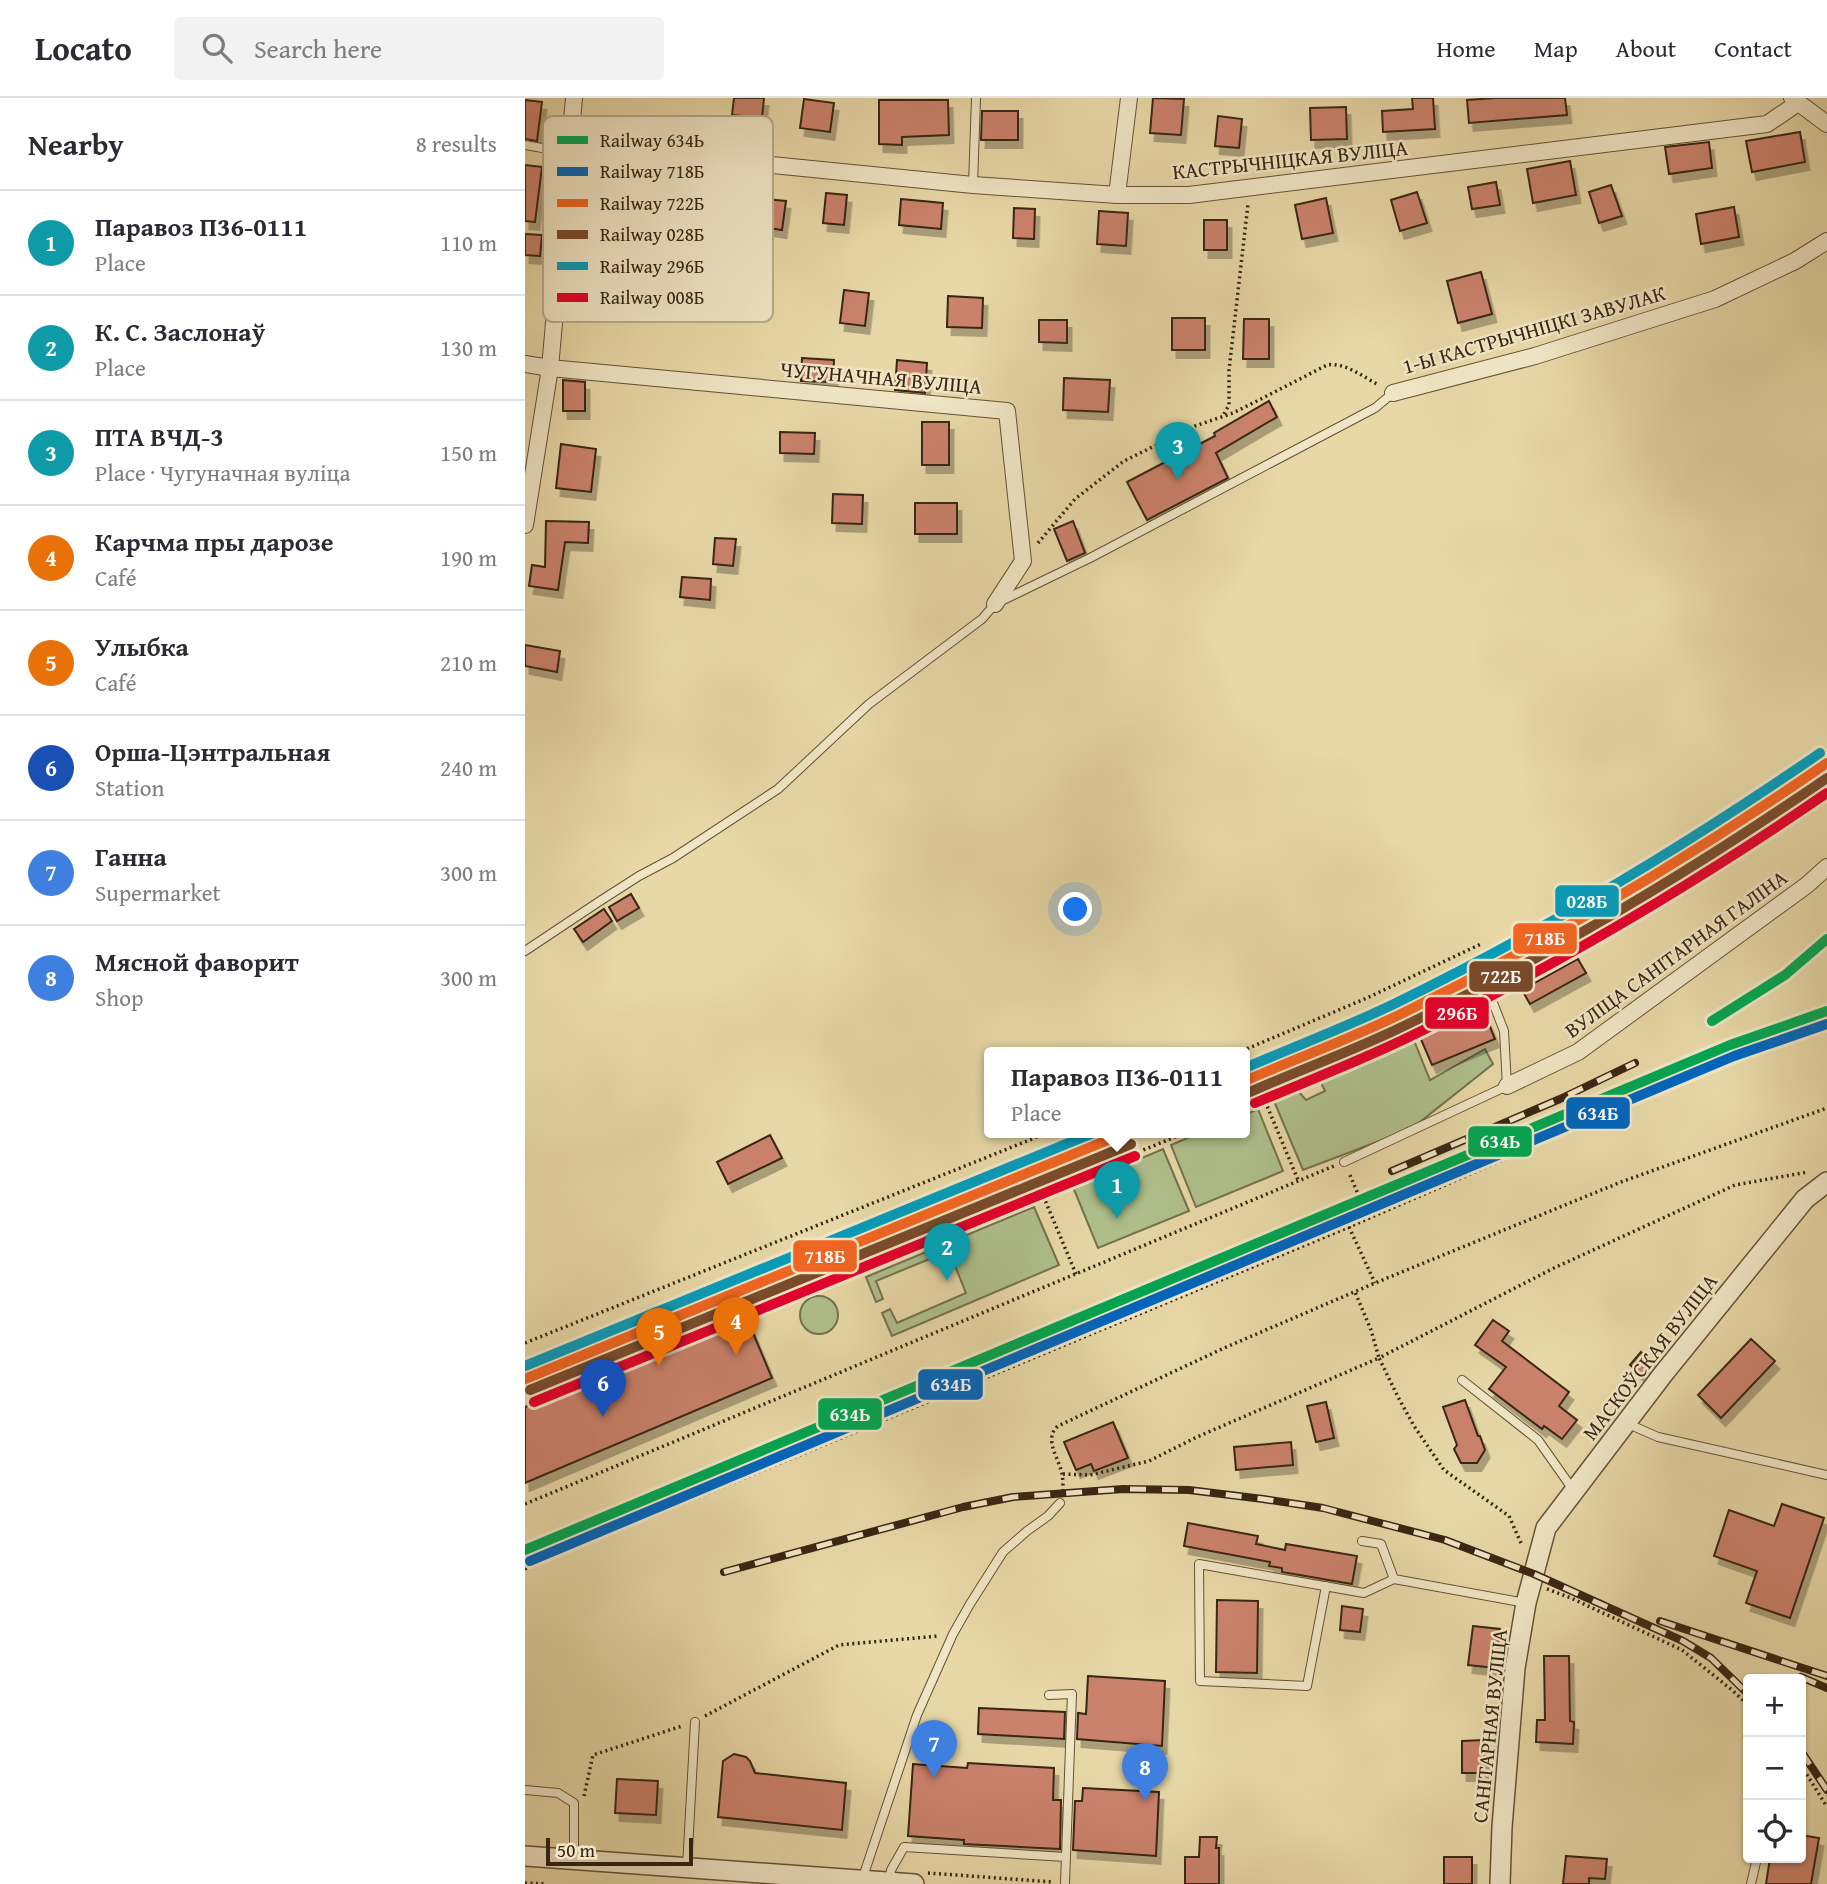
<!DOCTYPE html>
<html lang="en">
<head>
<meta charset="utf-8">
<style>
	:root { --surface:#fff; --page:#f2f2f3; --text:#2b2b33; --muted:#7c7c81; --line:#e1e1e2; --accent:#8f2418 }
	body { margin:0; font-family:"Gentium Book Plus",serif; background:var(--page); color:var(--text) }
	.controls { position:absolute; right:21px; bottom:21px; display:grid; overflow:hidden; border-radius:7px; box-shadow:0 2px 5px #0004 }
	.controls button { width:63px; height:63px; display:grid; place-items:center; padding:0; border:0; border-bottom:2px solid var(--line); background:var(--surface); color:var(--text); font:35px sans-serif }
	.scale { position:absolute; left:21px; bottom:18px; width:147px; box-sizing:border-box; padding-left:7px; border:4px solid #392512; border-top:0; font-size:19px; line-height:24px; white-space:nowrap; color:#392512; -webkit-text-stroke:5px #f0e6c6; paint-order:stroke }
	.you { position:absolute; left:551px; top:812px; width:24px; height:24px; margin:-18px; border:5px solid #fff; border-radius:50%; background:#1a73e8; box-shadow:0 0 0 10px #1a73e833 }
	.badge { display:grid; place-items:center; width:46px; height:46px; border-radius:50%; background:var(--accent); color:#fff; font-size:23px; font-weight:700 }
	.pin { position:absolute; translate:-50% -58px; filter:drop-shadow(0 2px 4px #0008) }
	.pin::after { content:''; position:absolute; top:37px; width:24px; height:21px; background:inherit; clip-path:polygon(0 0,100% 0,50% 100%) }
	.popup { position:absolute; left:459px; top:949px; width:266px; height:91px; box-sizing:border-box; display:grid; place-content:center; border-radius:7px; background:var(--surface); filter:drop-shadow(0 2px 5px #0005); font-size:23px; white-space:nowrap; color:var(--muted) }
	.popup b { font-size:26px; color:var(--text) }
	.popup::after { content:''; position:absolute; left:50%; top:100%; margin-left:-14px; border:14px solid transparent; border-top-color:var(--surface) }
	.list { margin:0; padding:0; list-style:none }
	h2 { display:flex; justify-content:space-between; align-items:center; height:91px; margin:0; padding:0 28px; font-size:30px }
	h2 small { font-size:23px; font-weight:400; color:var(--muted) }
	.list li { display:grid; grid-template-columns:46px 1fr auto; gap:21px; align-items:center; box-sizing:border-box; height:105px; padding:0 28px; border-top:2px solid var(--line) }
	.list b { display:block; font-size:26px; white-space:nowrap }
	.list p { margin:0; font-size:23px; white-space:nowrap; color:var(--muted) }
	.list em { font-size:23px; font-style:normal; color:var(--muted) }
	.icon { flex:none; width:38px; height:38px; fill:none; stroke:currentColor; stroke-width:2; stroke-linecap:round; stroke-linejoin:round }
	.map { position:relative; flex:none; width:1302px; height:1786px; overflow:hidden }
	header { display:flex; align-items:center; gap:42px; box-sizing:border-box; height:98px; padding:0 35px; background:var(--surface); border-bottom:2px solid var(--line) }
	header strong { font-size:33px }
	nav { display:flex; gap:38px; margin-inline-start:auto; font-size:24px }
	.search { width:490px; height:63px; background:var(--page); display:flex; align-items:center; gap:18px; box-sizing:border-box; padding:0 24px; border-radius:7px; color:var(--muted); font-size:26px }
	main { display:flex }
	aside { flex:1; background:var(--surface) }
	.map>svg:first-child { display:block }
	.green { fill:#afc08c; stroke:#74724f; stroke-width:2 }
	.building { fill:#cb826c; stroke:#392512; stroke-width:2; filter:url(#shadow) }
	.lines { fill:none; stroke-linecap:round; stroke-linejoin:round }
	.service-casing { stroke:#655237; stroke-width:10 }
	.minor-casing { stroke:#655237; stroke-width:18 }
	.tertiary-casing { stroke:#655237; stroke-width:22 }
	.path { stroke:#392512; stroke-width:3.5; stroke-dasharray:2 3.5; stroke-linecap:butt }
	.service { stroke:#f0e6c6; stroke-width:8 }
	.minor { stroke:#f0e6c6; stroke-width:16 }
	.tertiary { stroke:#f0e6c6; stroke-width:19 }
	.rail-casing { stroke:#392512; stroke-width:8 }
	.rail { stroke:#f0e6c6; stroke-width:5; stroke-dasharray:16; stroke-linecap:butt }
	.rail-1-casing { stroke:#f0e6c6; stroke-width:16 }
	.rail-2-casing { stroke:#f0e6c6; stroke-width:16 }
	.rail-3-casing { stroke:#f0e6c6; stroke-width:16 }
	.rail-4-casing { stroke:#f0e6c6; stroke-width:16 }
	.rail-5-casing { stroke:#f0e6c6; stroke-width:16 }
	.rail-6-casing { stroke:#f0e6c6; stroke-width:16 }
	.rail-1 { stroke:#00a651; stroke-width:10 }
	.rail-2 { stroke:#0065bd; stroke-width:10 }
	.rail-3 { stroke:#f26522; stroke-width:10 }
	.rail-4 { stroke:#7a4b2a; stroke-width:10 }
	.rail-5 { stroke:#069cbb; stroke-width:10 }
	.rail-6 { stroke:#e4002b; stroke-width:10 }
	.labels { text-anchor:middle; stroke-width:5; stroke-linejoin:round; paint-order:stroke }
	.street-label { font-size:21px; fill:#392512; stroke:#f0e6c6 }
	.key { fill:#f0e6c6; stroke:#b9ac90; stroke-width:2 }
	.key-label { font-size:19px; fill:#392512 }
	.line-badge { stroke:#f0e6c6; stroke-width:2.5 }
	.badge-label { font-size:19px; text-anchor:middle; font-weight:bold; fill:#fff }
</style>
</head>
<body>
<header>
<strong>Locato</strong>
<div class="search"><svg class="icon" aria-label="search" viewBox="0 0 24 24"><circle cx="10" cy="10" r="6"/><path d="M15 15l6 6"/></svg>Search here</div>
<nav><a>Home</a><a>Map</a><a>About</a><a>Contact</a></nav>
</header>
<main>
<aside>
<h2>Nearby<small>8 results</small></h2>
<ul class="list">
<li><span class="badge" style="background:#0f9aa8">1</span><div><b>Паравоз П36-0111</b><p>Place</p></div><em>110 m</em></li>
<li><span class="badge" style="background:#0f9aa8">2</span><div><b>К. С. Заслонаў</b><p>Place</p></div><em>130 m</em></li>
<li><span class="badge" style="background:#0f9aa8">3</span><div><b>ПТА ВЧД-3</b><p>Place · Чугуначная вуліца</p></div><em>150 m</em></li>
<li><span class="badge" style="background:#e8710a">4</span><div><b>Карчма пры дарозе</b><p>Café</p></div><em>190 m</em></li>
<li><span class="badge" style="background:#e8710a">5</span><div><b>Улыбка</b><p>Café</p></div><em>210 m</em></li>
<li><span class="badge" style="background:#1a4fb4">6</span><div><b>Орша-Цэнтральная</b><p>Station</p></div><em>240 m</em></li>
<li><span class="badge" style="background:#3f7fe0">7</span><div><b>Ганна</b><p>Supermarket</p></div><em>300 m</em></li>
<li><span class="badge" style="background:#3f7fe0">8</span><div><b>Мясной фаворит</b><p>Shop</p></div><em>300 m</em></li>
</ul>
</aside>
<div class="map">
<svg width="1302" height="1786" viewBox="0 0 1302 1786">
	<defs>
		<filter id="shadow"><feDropShadow dx="4.5" dy="8" stdDeviation="0" flood-color="#0004"/></filter>
	</defs>
	<rect width="100%" height="100%" fill="#e8d8a7"/>
	<filter id="stains"><feTurbulence type="fractalNoise" baseFrequency=".00286" numOctaves="4"/><feColorMatrix values="0 0 0 0 .2 0 0 0 0 .09 0 0 0 0 .02 0 0 0 .5 -.17"/></filter>
	<radialGradient id="worn" r=".72"><stop offset=".6" stop-color="#630" stop-opacity="0"/><stop offset="1" stop-color="#630" stop-opacity=".3"/></radialGradient>
	<g class="green">
		<polygon points="886,935 905,982 960,951 968,966 886,1031 778,1072 749,1003 774,994 781,1002 800,993 792,976"/>
		<polygon points="733,1011 758,1073 671,1109 646,1047 674,1035 720,1035 720,1017"/>
		<polygon points="638,1051 664,1113 573,1150 548,1089"/>
		<polygon points="509,1109 534,1167 367,1238 357,1215 365,1211 372,1225 441,1195 424,1153 351,1183 358,1201 351,1204 341,1179"/>
		<circle cx="294" cy="1217" r="19"/>
	</g>
	<g class="building">
		<polygon points="209,0 239,0 237,20 207,17"/>
		<polygon points="628,0 659,1 656,37 625,35"/>
		<polygon points="887,0 908,0 910,31 858,34 857,13 888,11"/>
		<polygon points="971,0 1040,0 1042,17 944,25 942,2"/>
		<polygon points="279,1 309,5 305,34 275,30"/>
		<polygon points="0,2 17,4 12,43 0,41"/>
		<polygon points="354,2 423,2 424,37 377,39 377,47 354,46"/>
		<polygon points="821,9 822,41 786,42 785,10"/>
		<polygon points="457,13 493,13 493,42 456,42"/>
		<polygon points="693,18 717,21 714,50 690,48"/>
		<polygon points="1275,34 1280,64 1227,74 1221,43"/>
		<polygon points="1184,44 1187,70 1144,76 1140,49"/>
		<polygon points="1045,63 1051,97 1008,105 1002,71"/>
		<polygon points="0,67 17,69 10,124 0,123"/>
		<polygon points="58,77 100,79 99,98 57,95"/>
		<polygon points="971,84 975,107 947,111 943,89"/>
		<polygon points="187,85 217,88 216,99 261,103 257,132 236,129 237,124 183,119"/>
		<polygon points="1086,87 1097,118 1074,125 1064,94"/>
		<polygon points="892,94 902,125 875,133 866,102"/>
		<polygon points="301,95 322,97 319,127 298,125"/>
		<polygon points="801,100 808,135 777,141 770,107"/>
		<polygon points="376,101 418,105 416,131 374,127"/>
		<polygon points="1209,109 1214,139 1176,146 1171,116"/>
		<polygon points="489,110 510,111 509,141 488,140"/>
		<polygon points="574,113 603,115 601,148 572,146"/>
		<rect x="679" y="122" width="23" height="30"/>
		<polygon points="0,136 17,137 15,158 0,157"/>
		<polygon points="53,143 94,147 92,171 73,170 74,161 52,159"/>
		<polygon points="193,168 224,172 219,205 189,201"/>
		<polygon points="956,174 967,216 933,225 922,183"/>
		<polygon points="319,192 344,195 340,228 315,225"/>
		<polygon points="423,198 458,200 457,230 422,229"/>
		<rect x="647" y="220" width="33" height="32"/>
		<polygon points="719,221 744,221 744,261 718,261"/>
		<polygon points="514,222 542,222 542,245 514,244"/>
		<polygon points="277,260 309,262 308,284 276,283"/>
		<polygon points="372,262 402,265 400,295 370,292"/>
		<polygon points="539,280 585,282 583,314 538,312"/>
		<polygon points="38,282 60,284 60,313 38,313"/>
		<polygon points="744,303 752,319 691,355 703,380 622,422 602,384 690,338 689,335"/>
		<rect x="397" y="324" width="27" height="43"/>
		<polygon points="255,334 290,335 289,356 255,355"/>
		<polygon points="36,346 71,351 66,394 31,390"/>
		<polygon points="308,396 338,397 337,426 307,425"/>
		<rect x="390" y="405" width="42" height="31"/>
		<polygon points="21,423 64,424 63,445 40,444 33,492 4,488 7,467 20,469"/>
		<polygon points="548,423 560,455 542,463 529,431"/>
		<polygon points="190,440 211,441 208,468 188,466"/>
		<polygon points="157,479 186,481 185,502 155,499"/>
		<polygon points="0,547 35,553 32,574 0,568"/>
		<polygon points="106,796 114,810 92,823 84,809"/>
		<polygon points="79,811 87,823 58,844 49,831"/>
		<polygon points="1053,861 1061,875 1005,906 997,892"/>
		<polygon points="955,905 970,941 907,967 892,932"/>
		<polygon points="245,1037 257,1060 203,1086 192,1064"/>
		<polygon points="220,1216 247,1280 0,1385 0,1309"/>
		<polygon points="968,1222 984,1233 977,1243 1044,1294 1034,1308 1052,1322 1037,1341 1019,1328 1017,1331 964,1291 981,1269 950,1247"/>
		<polygon points="1226,1241 1250,1263 1196,1320 1173,1297"/>
		<polygon points="1116,1254 1130,1265 1119,1279 1105,1267"/>
		<polygon points="940,1302 953,1338 955,1338 960,1352 952,1365 936,1365 929,1351 932,1347 918,1309"/>
		<polygon points="801,1304 809,1340 791,1344 782,1308"/>
		<polygon points="588,1324 603,1360 569,1373 566,1366 551,1372 539,1344"/>
		<polygon points="766,1344 768,1367 711,1372 709,1349"/>
		<polygon points="1257,1406 1299,1420 1265,1520 1221,1505 1232,1473 1189,1458 1204,1412 1249,1428"/>
		<polygon points="663,1425 733,1438 731,1446 760,1452 761,1446 832,1458 827,1486 757,1474 757,1470 744,1468 745,1464 659,1448"/>
		<polygon points="692,1502 733,1503 732,1575 691,1574"/>
		<polygon points="817,1508 838,1511 835,1534 815,1532"/>
		<polygon points="948,1528 975,1531 970,1570 943,1567"/>
		<polygon points="1019,1558 1044,1558 1045,1623 1049,1624 1048,1646 1011,1644 1012,1622 1020,1622"/>
		<polygon points="563,1578 640,1583 637,1648 552,1641 553,1615 561,1616"/>
		<polygon points="454,1610 540,1614 539,1641 453,1636"/>
		<polygon points="959,1642 959,1675 937,1675 937,1643"/>
		<polygon points="209,1656 221,1659 225,1663 230,1675 321,1685 317,1732 193,1719 198,1663"/>
		<polygon points="443,1665 529,1670 528,1702 536,1702 535,1751 439,1746 439,1742 383,1738 388,1666 442,1670"/>
		<polygon points="92,1681 133,1683 131,1717 90,1715"/>
		<polygon points="558,1690 634,1694 631,1758 548,1752 550,1703 557,1703"/>
		<polygon points="1276,1737 1294,1740 1286,1786 1241,1786 1245,1760 1276,1760"/>
		<polygon points="675,1739 692,1739 691,1750 694,1750 694,1786 660,1786 660,1759 674,1759"/>
		<polygon points="1041,1758 1082,1761 1080,1781 1064,1780 1064,1786 1038,1786"/>
		<rect x="919" y="1759" width="28" height="27"/>
	</g>
	<g class="lines">
		<g class="service-casing">
			<g id="service">
				<polyline points="0,47 45,55"/>
				<polyline points="448,87 451,0"/>
				<polyline points="0,853 75,803 114,778 148,760 253,691 344,606 457,521 470,506 565,460 850,310 868,295"/>
				<polyline points="819,1064 982,988 979,933 967,902"/>
				<polyline points="937,1282 1013,1342 1049,1393"/>
				<polyline points="1101,1325 1133,1339 1302,1377"/>
				<polyline points="837,1443 856,1446 869,1481 1001,1505"/>
				<polyline points="801,1488 782,1588 675,1583 674,1466 839,1495 869,1481"/>
				<polyline points="524,1597 547,1596 540,1785"/>
				<polyline points="0,1692 33,1695 49,1705 49,1760"/>
				<polyline points="162,1769 170,1624"/>
				<polyline points="337,1782 392,1617 428,1536 445,1506 478,1454 502,1433 523,1418 535,1405"/>
				<polyline points="364,1784 366,1772 379,1749 540,1759"/>
				<polyline points="1226,1786 1232,1760"/>
			</g>
		</g>
		<g class="minor-casing">
			<g id="minor">
				<polyline points="1267,0 1302,26"/>
				<polyline points="45,47 448,87 592,97 664,97 1242,26 1273,5"/>
				<polyline points="592,97 604,0"/>
				<polyline points="0,266 25,270 482,313 498,463 470,506"/>
				<polyline points="868,295 1010,258 1190,201 1270,163 1302,143"/>
				<polyline points="0,427 25,270 49,0"/>
				<polyline points="982,988 1053,954 1282,787 1302,769"/>
			</g>
		</g>
		<g class="tertiary-casing">
			<g id="tertiary">
				<polyline points="0,1758 389,1786"/>
				<polyline points="975,1786 977,1729 990,1570 1001,1505 1021,1430 1139,1275 1280,1101 1302,1084"/>
			</g>
		</g>
		<g class="path">
			<polyline points="699,316 704,307 704,272 723,106"/>
			<path d="M513,445L550,401L599,363L670,328L708,315L732,303L802,267C820,264 838,279 854,287"/>
			<polyline points="712,955 842,900 958,845"/>
			<polyline points="720,1011 740,1003 773,1082"/>
			<polyline points="825,1077 843,1120"/>
			<polyline points="512,1083 551,1176"/>
			<polyline points="824,1129 850,1185"/>
			<polyline points="0,1245 522,1035"/>
			<polyline points="0,1296 512,1083 601,1059 660,1035"/>
			<polyline points="538,1376 565,1377 624,1363 672,1339 854,1260 846,1232 830,1194"/>
			<path d="M538,1393C538,1387 538,1381 537,1376C534,1360 518,1341 533,1328L699,1250L850,1185L1096,1084L1302,1010"/>
			<polyline points="0,1406 809,1068"/>
			<polyline points="996,1445 984,1418 919,1372 889,1328 873,1299 854,1260 1029,1170 1210,1087 1283,1074"/>
			<polyline points="0,1471 824,1129 1053,1029"/>
			<polyline points="1022,1491 1046,1500 1157,1552 1207,1592 1223,1607"/>
			<polyline points="180,1618 314,1547 413,1538"/>
			<polyline points="1276,1667 1302,1709"/>
			<polyline points="59,1698 68,1657 157,1628"/>
			<polyline points="403,1775 528,1784"/>
			<polyline points="0,1785 22,1786"/>
		</g>
		<use href="#service" class="service"/>
		<use href="#minor" class="minor"/>
		<use href="#tertiary" class="tertiary"/>
		<g class="rail-casing">
			<g id="rail">
				<polyline points="867,1073 1035,1001 1110,965"/>
				<polyline points="199,1474 438,1409 488,1399 598,1391 664,1392 738,1401 798,1410 920,1442 1009,1476 1158,1543 1186,1560 1223,1596"/>
				<polyline points="1135,1523 1302,1578"/>
				<polyline points="1276,1579 1302,1590"/>
				<polyline points="1276,1653 1302,1692"/>
			</g>
		</g>
		<use href="#rail" class="rail"/>
		<g class="rail-1-casing">
			<g id="rail-1">
				<polyline points="1187,923 1260,877 1302,841"/>
				<polyline points="0,1452 1205,947 1302,913"/>
			</g>
		</g>
		<g class="rail-2-casing">
			<polyline id="rail-2" points="5,1463 1209,958 1302,926"/>
		</g>
		<g class="rail-3-casing">
			<g id="rail-3">
				<path d="M720,983C772,960 825,941 876,916C1025,843 1166,759 1302,665"/>
				<polyline points="0,1281 600,1035"/>
			</g>
		</g>
		<g class="rail-4-casing">
			<g id="rail-4">
				<path d="M725,994C777,971 830,952 881,927C1028,856 1168,772 1302,680"/>
				<polyline points="5,1292 606,1046"/>
			</g>
		</g>
		<g class="rail-5-casing">
			<g id="rail-5">
				<path d="M720,970C770,948 822,929 871,905C1019,833 1160,748 1295,655"/>
				<polyline points="0,1268 568,1035"/>
			</g>
		</g>
		<g class="rail-6-casing">
			<g id="rail-6">
				<path d="M730,1005C782,983 835,963 886,938C1031,868 1169,786 1302,695"/>
				<polyline points="9,1304 610,1058"/>
			</g>
		</g>
		<use href="#rail-1" class="rail-1"/>
		<use href="#rail-2" class="rail-2"/>
		<use href="#rail-3" class="rail-3"/>
		<use href="#rail-4" class="rail-4"/>
		<use href="#rail-5" class="rail-5"/>
		<use href="#rail-6" class="rail-6"/>
	</g>
	<g class="labels">
		<g class="street-label">
			<text transform="translate(765 62) rotate(-6)" y="7">КАСТРЫЧНІЦКАЯ ВУЛІЦА</text>
			<text transform="translate(1009 232) rotate(-16)" y="7">1-Ы КАСТРЫЧНІЦКІ ЗАВУЛАК</text>
			<text transform="translate(356 280) rotate(5)" y="7">ЧУГУНАЧНАЯ ВУЛІЦА</text>
			<text transform="translate(1151 856) rotate(-36)" y="7">ВУЛІЦА САНІТАРНАЯ ГАЛІНА</text>
			<text transform="translate(1125 1259) rotate(-52)" y="7">МАСКОЎСКАЯ ВУЛІЦА</text>
			<text transform="translate(965 1628) rotate(-84)" y="7">САНІТАРНАЯ ВУЛІЦА</text>
		</g>
	</g>
	<rect x="18" y="18" width="230" height="206" rx="10" class="key"/>
	<rect x="32" y="38" width="31" height="8" fill="#00a651"/>
	<rect x="32" y="69" width="31" height="9" fill="#0065bd"/>
	<rect x="32" y="101" width="31" height="8" fill="#f26522"/>
	<rect x="32" y="132" width="31" height="9" fill="#7a4b2a"/>
	<rect x="32" y="164" width="31" height="8" fill="#069cbb"/>
	<rect x="32" y="195" width="31" height="9" fill="#e4002b"/>
	<g class="key-label">
		<text x="75" y="49">Railway 634Ь</text>
		<text x="75" y="80">Railway 718Б</text>
		<text x="75" y="112">Railway 722Б</text>
		<text x="75" y="143">Railway 028Б</text>
		<text x="75" y="175">Railway 296Б</text>
		<text x="75" y="206">Railway 008Б</text>
	</g>
	<g class="line-badge">
		<rect x="1029" y="786" width="66" height="34" rx="7" fill="#069cbb"/>
		<rect x="987" y="824" width="66" height="33" rx="7" fill="#f26522"/>
		<rect x="943" y="862" width="66" height="33" rx="7" fill="#7a4b2a"/>
		<rect x="899" y="898" width="66" height="34" rx="7" fill="#e4002b"/>
		<rect x="1040" y="998" width="66" height="34" rx="7" fill="#0065bd"/>
		<rect x="942" y="1027" width="66" height="33" rx="7" fill="#00a651"/>
		<rect x="267" y="1141" width="66" height="34" rx="7" fill="#f26522"/>
		<rect x="392" y="1270" width="67" height="33" rx="7" fill="#0065bd"/>
		<rect x="292" y="1299" width="66" height="34" rx="7" fill="#00a651"/>
	</g>
	<g class="badge-label">
		<text x="1062" y="810">028Б</text>
		<text x="1020" y="847">718Б</text>
		<text x="976" y="885">722Б</text>
		<text x="932" y="922">296Б</text>
		<text x="1073" y="1022">634Б</text>
		<text x="975" y="1050">634Ь</text>
		<text x="300" y="1165">718Б</text>
		<text x="426" y="1293">634Б</text>
		<text x="325" y="1323">634Ь</text>
	</g>
	<rect width="100%" height="100%" filter="url(#stains)"/>
	<rect width="100%" height="100%" fill="url(#worn)"/>
</svg>
<div class="controls">
<button>+</button>
<button>−</button>
<button><svg class="icon" aria-label="locate" viewBox="0 0 24 24"><circle cx="12" cy="12" r="6"/><path d="M12 2v4M12 18v4M2 12h4M18 12h4"/></svg></button>
</div>
<div class="scale">50 m</div>
<div class="you"></div>
<div class="pin badge" style="left:592px;top:1121px;background:#0f9aa8">1</div>
<div class="popup"><b>Паравоз П36-0111</b>Place</div>
<div class="pin badge" style="left:422px;top:1183px;background:#0f9aa8">2</div>
<div class="pin badge" style="left:653px;top:382px;background:#0f9aa8">3</div>
<div class="pin badge" style="left:211px;top:1257px;background:#e8710a">4</div>
<div class="pin badge" style="left:134px;top:1268px;background:#e8710a">5</div>
<div class="pin badge" style="left:78px;top:1319px;background:#1a4fb4">6</div>
<div class="pin badge" style="left:409px;top:1680px;background:#3f7fe0">7</div>
<div class="pin badge" style="left:620px;top:1703px;background:#3f7fe0">8</div>
</div>
</main>
</body>
</html>
